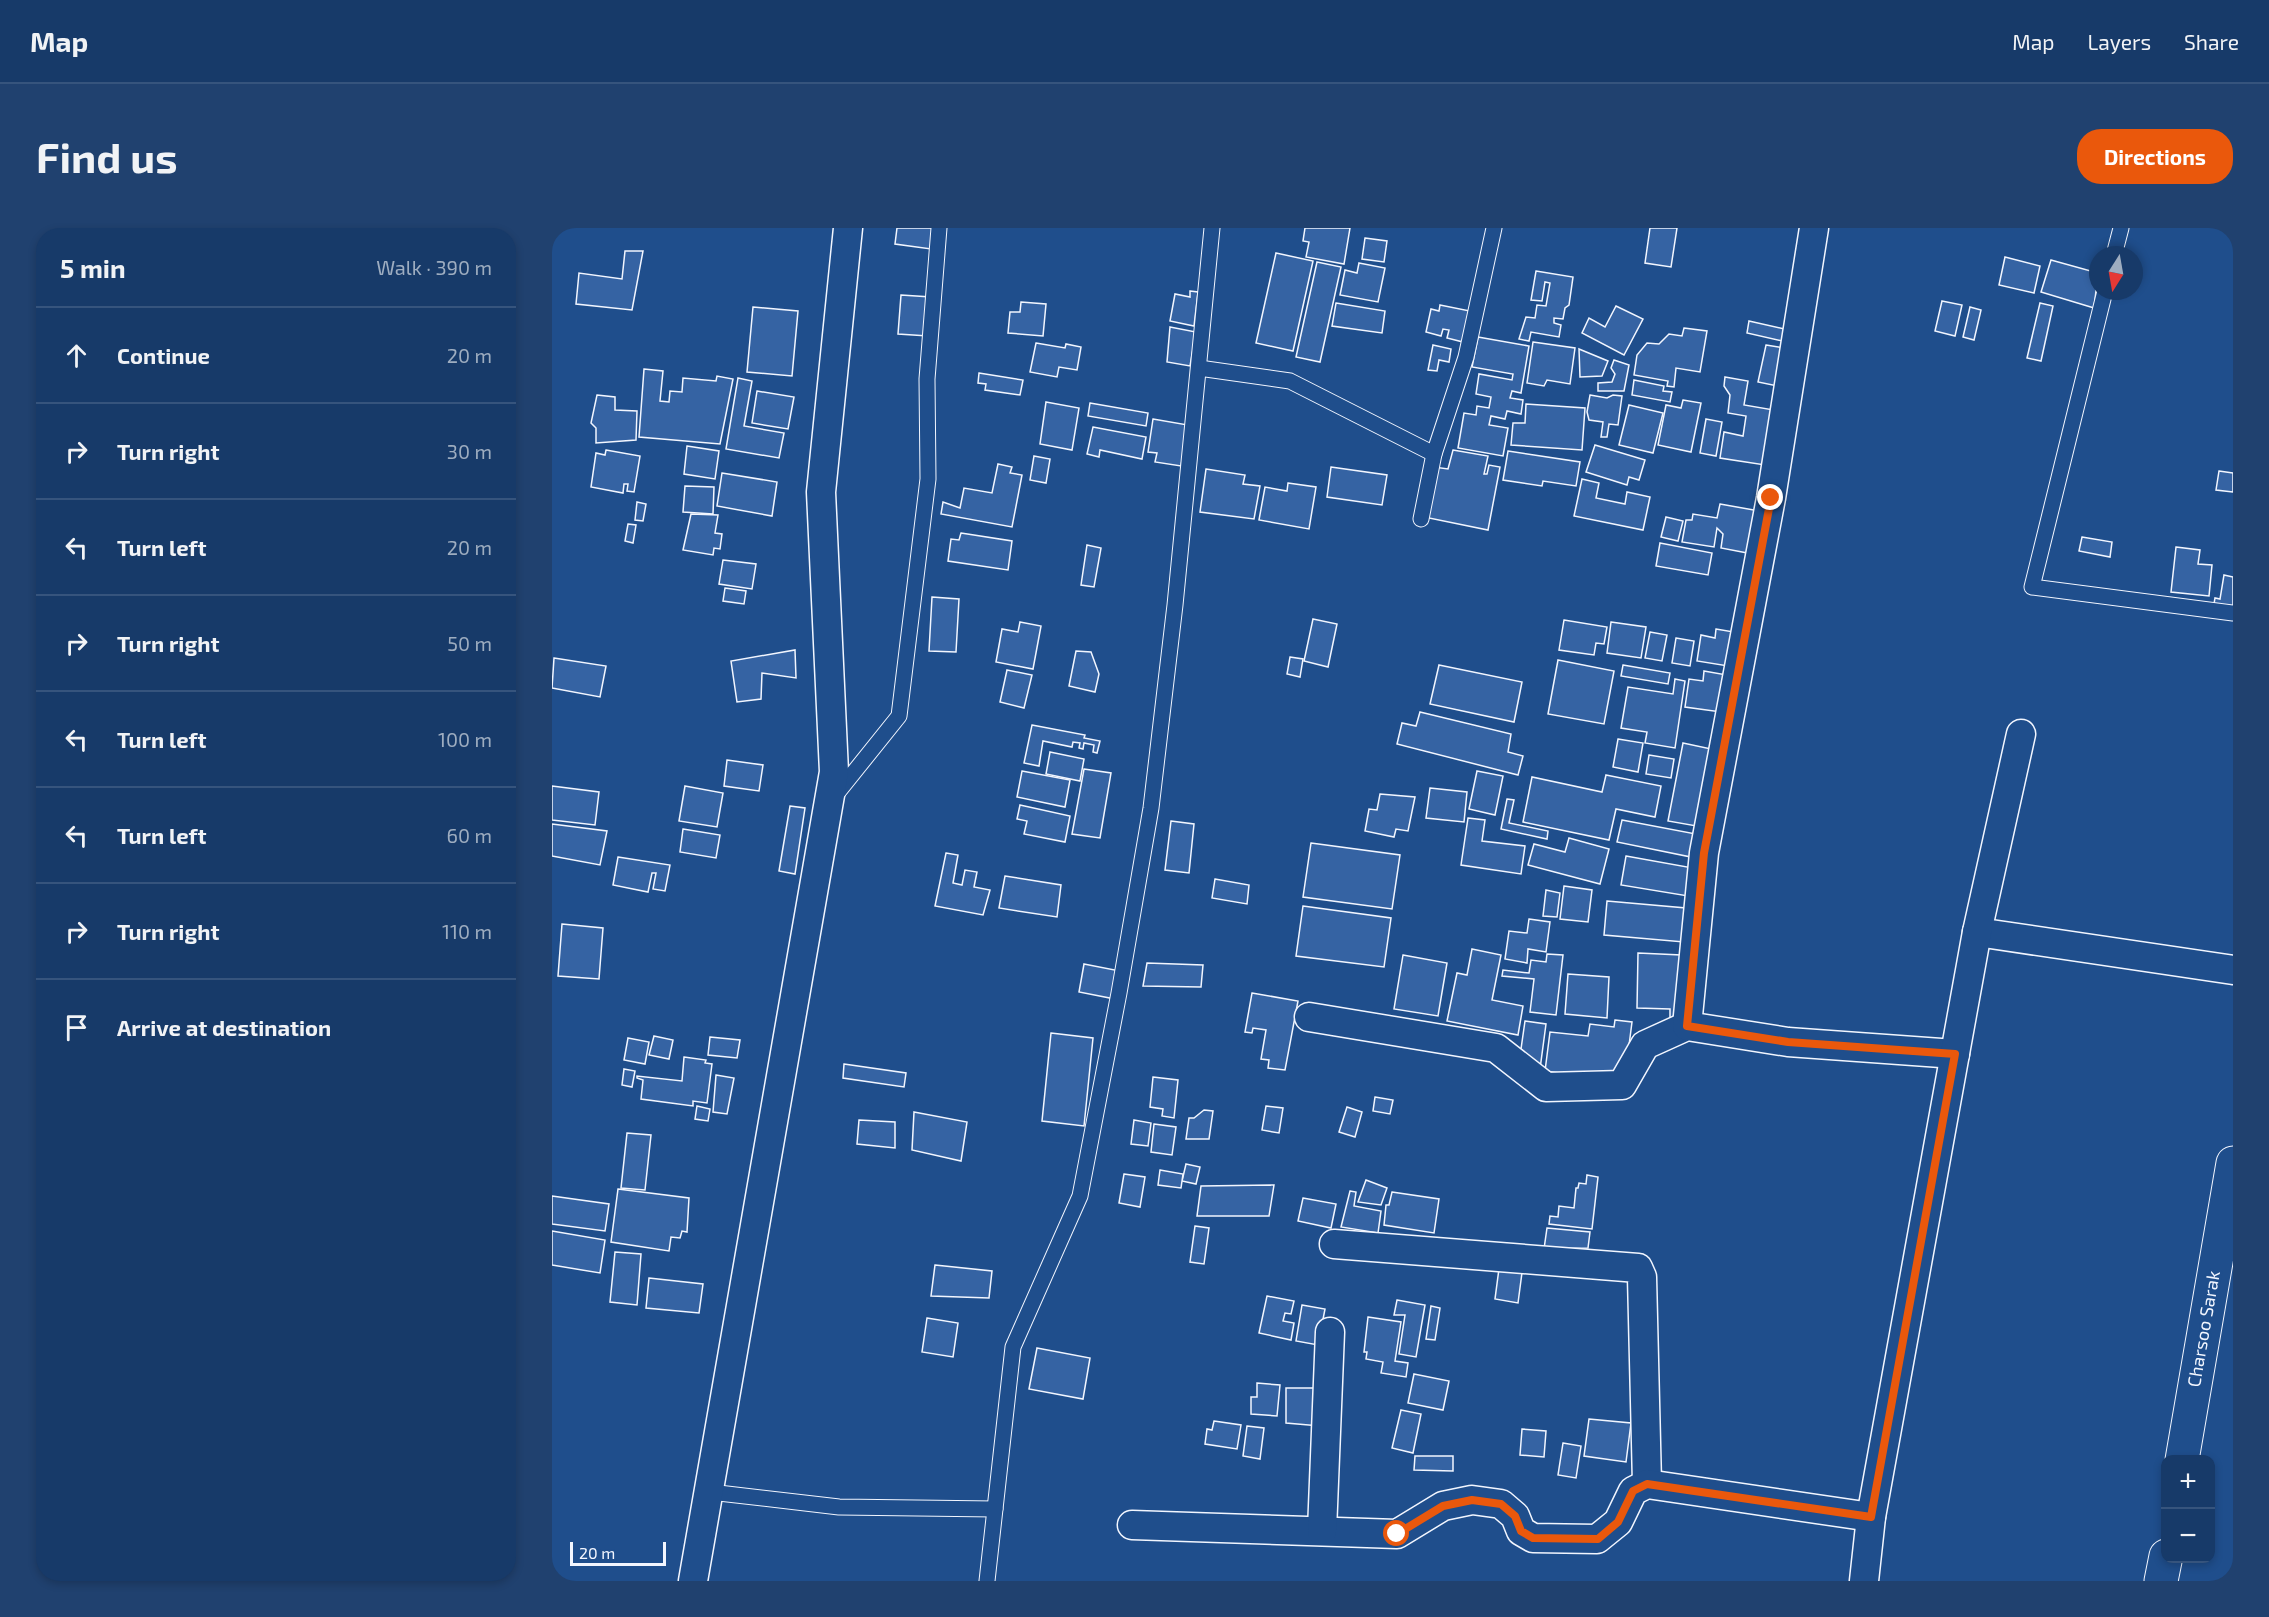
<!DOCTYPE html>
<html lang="en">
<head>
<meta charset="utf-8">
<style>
	:root { --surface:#173a69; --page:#20416f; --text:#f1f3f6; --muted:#9eadc0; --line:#36547d; --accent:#ea580c }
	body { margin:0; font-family:"Exo 2",sans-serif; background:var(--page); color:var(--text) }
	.controls { position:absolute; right:18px; bottom:18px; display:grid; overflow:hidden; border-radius:12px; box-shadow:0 3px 9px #0003 }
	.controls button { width:54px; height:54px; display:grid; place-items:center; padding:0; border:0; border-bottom:2px solid var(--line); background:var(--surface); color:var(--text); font:30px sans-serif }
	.compass { position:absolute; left:1537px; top:18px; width:54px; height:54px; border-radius:50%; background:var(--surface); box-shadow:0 3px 9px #0003; rotate:191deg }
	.scale { position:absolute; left:18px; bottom:15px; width:96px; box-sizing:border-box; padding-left:6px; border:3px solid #f2f6ff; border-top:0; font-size:16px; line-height:21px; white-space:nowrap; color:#f2f6ff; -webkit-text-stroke:4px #1f4e8c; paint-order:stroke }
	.stop { position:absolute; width:18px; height:18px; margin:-14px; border:4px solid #ea580c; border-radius:50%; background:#fff }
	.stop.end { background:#ea580c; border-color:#fff; box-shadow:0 2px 6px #0008 }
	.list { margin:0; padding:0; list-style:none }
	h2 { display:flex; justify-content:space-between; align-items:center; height:78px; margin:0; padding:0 24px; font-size:26px }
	h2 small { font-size:20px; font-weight:400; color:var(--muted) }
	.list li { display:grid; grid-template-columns:39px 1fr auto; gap:18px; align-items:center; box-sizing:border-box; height:96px; padding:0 24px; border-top:2px solid var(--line) }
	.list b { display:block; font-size:22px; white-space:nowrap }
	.list em { font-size:20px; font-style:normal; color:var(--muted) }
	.icon { flex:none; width:33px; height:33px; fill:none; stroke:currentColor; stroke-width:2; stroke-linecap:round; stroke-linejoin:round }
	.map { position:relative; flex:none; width:1681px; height:1353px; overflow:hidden; border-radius:24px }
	header { display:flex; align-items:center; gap:36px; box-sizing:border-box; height:84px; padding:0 30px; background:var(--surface); border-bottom:2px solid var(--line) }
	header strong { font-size:28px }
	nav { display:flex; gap:33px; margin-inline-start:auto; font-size:21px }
	.intro { display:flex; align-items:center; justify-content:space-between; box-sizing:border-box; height:144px; padding:0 36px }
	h1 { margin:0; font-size:42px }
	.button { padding:15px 27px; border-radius:24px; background:var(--accent); color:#fff; font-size:21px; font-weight:700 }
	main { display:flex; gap:36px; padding:0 36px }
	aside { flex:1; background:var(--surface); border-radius:24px; box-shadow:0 3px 9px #0003 }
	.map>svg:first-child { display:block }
	.building { fill:#3563a3; stroke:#f2f6ff; stroke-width:1.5 }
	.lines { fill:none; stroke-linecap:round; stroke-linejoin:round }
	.service-casing { stroke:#f2f6ff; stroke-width:17 }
	.minor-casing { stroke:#f2f6ff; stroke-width:31 }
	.tertiary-casing { stroke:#f2f6ff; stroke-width:35 }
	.service { stroke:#1f4e8c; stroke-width:15 }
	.minor { stroke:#1f4e8c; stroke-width:28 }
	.tertiary { stroke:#1f4e8c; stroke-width:33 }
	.route { stroke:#ea580c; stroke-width:8 }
	.labels { text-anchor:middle; stroke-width:4.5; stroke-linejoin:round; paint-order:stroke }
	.street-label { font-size:18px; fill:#f2f6ff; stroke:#1f4e8c }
</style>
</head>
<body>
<header>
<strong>Map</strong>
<nav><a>Map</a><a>Layers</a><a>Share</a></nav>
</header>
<div class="intro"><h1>Find us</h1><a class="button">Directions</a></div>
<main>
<aside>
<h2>5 min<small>Walk · 390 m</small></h2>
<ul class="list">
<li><svg class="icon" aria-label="ahead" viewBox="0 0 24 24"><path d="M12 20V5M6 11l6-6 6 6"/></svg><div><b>Continue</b></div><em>20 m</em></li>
<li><svg class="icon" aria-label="right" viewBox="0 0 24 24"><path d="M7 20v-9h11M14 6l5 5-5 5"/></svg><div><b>Turn right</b></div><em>30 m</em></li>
<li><svg class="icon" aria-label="left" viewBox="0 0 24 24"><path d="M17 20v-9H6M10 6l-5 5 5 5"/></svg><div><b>Turn left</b></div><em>20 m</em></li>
<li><svg class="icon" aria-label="right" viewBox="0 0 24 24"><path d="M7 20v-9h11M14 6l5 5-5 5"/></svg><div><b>Turn right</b></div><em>50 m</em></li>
<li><svg class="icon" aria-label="left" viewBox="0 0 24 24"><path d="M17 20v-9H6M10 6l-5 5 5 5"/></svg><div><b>Turn left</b></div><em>100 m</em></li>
<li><svg class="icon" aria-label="left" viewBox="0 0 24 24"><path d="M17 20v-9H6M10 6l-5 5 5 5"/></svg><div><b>Turn left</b></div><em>60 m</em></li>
<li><svg class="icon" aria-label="right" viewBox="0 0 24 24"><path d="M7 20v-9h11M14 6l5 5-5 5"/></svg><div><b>Turn right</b></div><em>110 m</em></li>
<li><svg class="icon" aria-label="arrive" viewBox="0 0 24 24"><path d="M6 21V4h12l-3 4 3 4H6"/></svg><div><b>Arrive at destination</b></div></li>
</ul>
</aside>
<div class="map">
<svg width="1681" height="1353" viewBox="0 0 1681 1353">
	<rect width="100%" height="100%" fill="#1f4e8c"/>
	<g class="building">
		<polygon points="345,0 381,0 379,21 343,16"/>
		<polygon points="753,0 798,0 792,36 754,29 757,14 751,13"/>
		<polygon points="1098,0 1125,0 1119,39 1093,35"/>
		<polygon points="813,10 835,13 832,34 810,31"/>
		<polygon points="73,23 91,23 80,82 24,76 27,45 70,51"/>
		<polygon points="724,25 761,33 741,123 704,115"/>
		<polygon points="1453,29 1488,38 1482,65 1447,57"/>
		<polygon points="1499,32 1546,45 1542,80 1489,64"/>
		<polygon points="765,34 789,39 768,134 744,129"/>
		<polygon points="807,35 833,40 826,74 788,67 793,42 805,45"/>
		<polygon points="984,43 1021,49 1017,77 1013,80 1011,91 1002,90 1002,95 1009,97 1007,109 979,104 977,113 967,111 974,89 983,90 985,77 994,78 998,55 993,54 990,73 979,72"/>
		<polygon points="638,63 646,64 642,98 618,93 623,66 638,69"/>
		<polygon points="349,67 379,69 376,108 346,106"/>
		<polygon points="1390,73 1410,77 1403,108 1383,103"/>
		<polygon points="469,74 494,76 491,108 456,105 458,84 468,84"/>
		<polygon points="784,75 833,83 830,105 780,98"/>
		<polygon points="1488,75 1501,78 1489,133 1475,130"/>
		<polygon points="888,77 918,83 911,114 895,110 897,102 891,101 889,108 874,104 879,81 887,83"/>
		<polygon points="1064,78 1091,91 1072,127 1030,105 1037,90 1053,99"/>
		<polygon points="201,79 246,83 240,148 195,144"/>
		<polygon points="1418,79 1429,82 1422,112 1411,109"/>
		<polygon points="1197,93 1241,103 1239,115 1195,105"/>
		<polygon points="618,99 644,104 638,138 615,134"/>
		<polygon points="1132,100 1155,103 1148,144 1124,140 1122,159 1115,158 1116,153 1082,147 1085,127 1095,115 1107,116 1117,106 1130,108"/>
		<polygon points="926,109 977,118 969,165 960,163 958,170 971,172 969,186 955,183 953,191 939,188 937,197 956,200 951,228 906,220 912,185 924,187 925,178 937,180 939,169 924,166 927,146 960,152 961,146 920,139"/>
		<polygon points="981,114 1023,120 1018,156 995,152 992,158 975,155"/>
		<polygon points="484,115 513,120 514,116 529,119 525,142 507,139 505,149 478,144"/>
		<polygon points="881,117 899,121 897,134 887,132 885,143 876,142"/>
		<polygon points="1214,117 1238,121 1230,159 1206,154"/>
		<polygon points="1027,121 1056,133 1050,148 1028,149"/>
		<polygon points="1062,132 1077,137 1072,163 1046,163 1046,155 1060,154 1063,146 1059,140"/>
		<polygon points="92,141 111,143 108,173 117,174 118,163 130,164 131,150 164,153 165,148 181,151 168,216 87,209"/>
		<polygon points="427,145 471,152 468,167 433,162 434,156 426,155"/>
		<polygon points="1173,149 1196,153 1192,177 1222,182 1213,237 1168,230 1172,204 1191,208 1194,188 1176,185 1178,167 1172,158"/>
		<polygon points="186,150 200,153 192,198 232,205 227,230 174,221"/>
		<polygon points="1082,152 1112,158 1111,163 1120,164 1118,174 1080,167"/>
		<polygon points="205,163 242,169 236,201 200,195"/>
		<polygon points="45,167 63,169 63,182 85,183 84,212 44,215 44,200 39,195"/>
		<polygon points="1038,167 1055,170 1061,167 1070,168 1066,197 1057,196 1055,209 1049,209 1051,194 1037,192 1035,184"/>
		<polygon points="1131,172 1149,175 1139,224 1106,217 1114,177 1129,180"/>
		<polygon points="494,174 527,180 520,222 488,216"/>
		<polygon points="538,175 596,185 594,198 536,188"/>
		<polygon points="974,176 1033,180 1030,222 959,217 961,195 973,195"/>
		<polygon points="1077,177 1111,185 1101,225 1067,217"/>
		<polygon points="601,191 636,197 629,238 603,234 605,225 596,224"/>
		<polygon points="1154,191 1170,194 1164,228 1148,225"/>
		<polygon points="541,199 594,209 590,231 548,222 547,229 535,226"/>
		<polygon points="1043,217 1093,232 1087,252 1077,249 1075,257 1034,244"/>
		<polygon points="135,218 167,223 163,251 132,246"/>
		<polygon points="54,222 88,228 82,264 75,263 76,256 72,256 71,265 39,259 44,225 53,227"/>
		<polygon points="901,222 936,228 932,246 935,246 937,237 948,239 936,302 872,289 882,239 896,241"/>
		<polygon points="956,223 1028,234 1024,258 991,253 990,258 951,252"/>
		<polygon points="482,228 498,231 494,255 478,252"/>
		<polygon points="446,236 460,239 458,245 470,247 460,299 389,286 391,274 408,280 412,260 440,265"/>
		<polygon points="779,239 835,247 830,277 775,269"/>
		<polygon points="654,241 693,247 691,256 708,258 702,291 648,284"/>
		<polygon points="1667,243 1681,245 1681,264 1664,262"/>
		<polygon points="170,245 225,254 220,288 165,278"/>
		<polygon points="1030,251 1047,255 1044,270 1073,276 1075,264 1098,269 1091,302 1022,288"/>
		<polygon points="736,255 764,259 757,301 707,292 713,259 735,263"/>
		<polygon points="133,258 162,259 161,286 131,284"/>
		<polygon points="85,274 94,276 91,293 83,292"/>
		<polygon points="1168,276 1213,284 1206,327 1169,320 1171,306 1165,300 1162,319 1130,314 1134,292 1140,292 1141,286 1165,290"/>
		<polygon points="139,286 166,287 163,305 170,306 168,321 162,320 161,327 131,322"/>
		<polygon points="1114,289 1131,293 1126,313 1109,309"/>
		<polygon points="76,296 84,297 81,315 73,313"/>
		<polygon points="409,305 460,313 456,342 396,333 399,311 407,312"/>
		<polygon points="1530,309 1560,314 1558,329 1527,323"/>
		<polygon points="1108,315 1160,325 1156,347 1104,338"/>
		<polygon points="535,317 549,320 542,359 529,357"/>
		<polygon points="1624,319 1648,322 1646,336 1660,337 1657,368 1619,364"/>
		<polygon points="171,332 204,336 200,361 167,356"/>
		<polygon points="1672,347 1681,349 1681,379 1662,376 1663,370 1668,371"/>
		<polygon points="173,360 194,363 192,376 171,373"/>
		<polygon points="380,369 407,371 404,424 377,423"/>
		<polygon points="761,391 785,396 776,439 752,433"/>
		<polygon points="1012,392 1055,399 1052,416 1044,415 1042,427 1007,422"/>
		<polygon points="468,394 489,398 481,441 444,434 450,401 466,404"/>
		<polygon points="1059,394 1094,399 1089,430 1055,425"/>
		<polygon points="1164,401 1182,404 1176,438 1145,433 1149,407 1163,410"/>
		<polygon points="1098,404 1115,407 1110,433 1093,430"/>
		<polygon points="1124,410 1142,413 1138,438 1120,435"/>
		<polygon points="243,422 244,450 210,445 209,471 185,474 179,433"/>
		<polygon points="524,423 539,424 547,446 543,464 517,458"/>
		<polygon points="738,429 751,431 748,449 735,446"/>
		<polygon points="2,430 54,438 48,469 0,460"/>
		<polygon points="1006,432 1062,443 1052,496 996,486"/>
		<polygon points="887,437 970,454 962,494 878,476"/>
		<polygon points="1071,437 1118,445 1116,456 1069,448"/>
		<polygon points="455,442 480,447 472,480 448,474"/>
		<polygon points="1152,443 1175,447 1169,484 1133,479 1137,451 1151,453"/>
		<polygon points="1123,451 1133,453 1123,520 1093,515 1095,504 1069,500 1076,459 1121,466"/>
		<polygon points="868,484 959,506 956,524 971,528 966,547 845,516 850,495 864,498"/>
		<polygon points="480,497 533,507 532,510 548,513 545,525 541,524 542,517 532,515 531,521 527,520 528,515 521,514 520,519 491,513 487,538 472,535"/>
		<polygon points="1066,511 1091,515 1086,544 1061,539"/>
		<polygon points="1131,515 1164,522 1150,599 1116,593"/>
		<polygon points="498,524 532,531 528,553 494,546"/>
		<polygon points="1097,527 1122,531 1119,550 1094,546"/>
		<polygon points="175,532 211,537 207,563 172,558"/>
		<polygon points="532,541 559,545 548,610 520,606"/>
		<polygon points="470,543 518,552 513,579 465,569"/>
		<polygon points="925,543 951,548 943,587 917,581"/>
		<polygon points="1054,547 1109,558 1103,589 1064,581 1057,612 971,594 980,549 1050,564"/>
		<polygon points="0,558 47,564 43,597 0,592"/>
		<polygon points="133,558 171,565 165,599 127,593"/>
		<polygon points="878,560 915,564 912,594 874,590"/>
		<polygon points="828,566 863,569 856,603 844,601 842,609 813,603 817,581 825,582"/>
		<polygon points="955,571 962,572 957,595 996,603 995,611 949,601"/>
		<polygon points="468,577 518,588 513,614 472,606 475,593 465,591"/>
		<polygon points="238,578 253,580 243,646 227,643"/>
		<polygon points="916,590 933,592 930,613 973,618 969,646 909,637"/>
		<polygon points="1070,592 1144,606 1139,629 1065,614"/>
		<polygon points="619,593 642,596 637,645 613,642"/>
		<polygon points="0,596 55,603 48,637 0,628"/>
		<polygon points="131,601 168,607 164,630 128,624"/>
		<polygon points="1017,610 1057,621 1048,656 976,637 982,616 1013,624"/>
		<polygon points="759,615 848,627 840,681 751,669"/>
		<polygon points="394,625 406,627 401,655 410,657 413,642 425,644 422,659 438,662 431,687 383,678"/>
		<polygon points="1074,628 1141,640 1136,668 1069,657"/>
		<polygon points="66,629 118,637 113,663 101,661 104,645 100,645 96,664 61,657"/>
		<polygon points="453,648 509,657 505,689 447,680"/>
		<polygon points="663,651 697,657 695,676 660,670"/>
		<polygon points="1012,658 1040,662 1036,694 1008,691"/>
		<polygon points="994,662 1008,665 1005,689 991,688"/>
		<polygon points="1055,673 1134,680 1132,714 1052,707"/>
		<polygon points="751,678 839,690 832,739 744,728"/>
		<polygon points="977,691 998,694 994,724 976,721 975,735 953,731 957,703 975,705"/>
		<polygon points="10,696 51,700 47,751 6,748"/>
		<polygon points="920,721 949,727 940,772 971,778 966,807 895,793 905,745 915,747"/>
		<polygon points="1086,725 1129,727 1127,795 1118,795 1118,781 1085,780"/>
		<polygon points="995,726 1011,727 1004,787 978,784 982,751 950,748 951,742 977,745 979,732 994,734"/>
		<polygon points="851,727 895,735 886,788 842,781"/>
		<polygon points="595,735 651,737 649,759 591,758"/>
		<polygon points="532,736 568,743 563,771 527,764"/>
		<polygon points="1016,746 1057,749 1055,790 1013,786"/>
		<polygon points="700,765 746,773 733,842 716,840 717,832 709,831 714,802 701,800 700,805 693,804"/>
		<polygon points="1063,792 1080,794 1075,833 1059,852 993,843 998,804 1036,808 1038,796 1062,799"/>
		<polygon points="973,793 994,796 988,841 969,821"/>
		<polygon points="499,805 541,810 532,898 490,893"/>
		<polygon points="102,808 121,812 117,831 97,827"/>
		<polygon points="158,809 188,812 185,830 156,827"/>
		<polygon points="76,810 97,814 93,836 72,832"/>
		<polygon points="132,829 154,832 153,835 160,836 155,875 141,873 141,878 89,871 91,852 85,850 85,848 130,853"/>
		<polygon points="292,836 354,845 352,859 291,850"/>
		<polygon points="72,841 83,843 80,859 70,857"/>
		<polygon points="164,847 182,850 175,886 161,884"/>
		<polygon points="601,849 626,852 622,890 610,888 611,881 598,879"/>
		<polygon points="823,869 841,872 838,886 821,883"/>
		<polygon points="145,878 158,881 156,893 143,891"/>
		<polygon points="714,878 731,880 727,905 710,902"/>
		<polygon points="795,879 810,884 803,909 787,904"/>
		<polygon points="652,882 661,883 657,911 634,911 637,890 642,890"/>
		<polygon points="362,884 415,894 409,933 360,922"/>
		<polygon points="307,892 343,894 343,920 305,916"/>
		<polygon points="582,892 599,895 596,918 579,916"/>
		<polygon points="602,896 624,899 620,927 599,924"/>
		<polygon points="75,905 99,907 93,962 69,960"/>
		<polygon points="634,936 648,939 644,956 630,953"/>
		<polygon points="608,942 631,946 629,960 606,957"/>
		<polygon points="572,946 593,949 588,979 567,975"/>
		<polygon points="1035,947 1046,949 1040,1001 997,996 998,988 1006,989 1007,978 1022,980 1024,960 1026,960 1027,955 1034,956"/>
		<polygon points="814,952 835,960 829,977 806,974"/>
		<polygon points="722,957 717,988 645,988 649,958"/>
		<polygon points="66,961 137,970 135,1004 130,1003 128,1010 119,1009 117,1023 59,1014"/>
		<polygon points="798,963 804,964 802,978 829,983 826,1005 789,999"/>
		<polygon points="840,964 887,971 882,1005 832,997 834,977 837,977"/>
		<polygon points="0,968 57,976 53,1003 0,996"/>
		<polygon points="751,970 784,976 779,1000 746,993"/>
		<polygon points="643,998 657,1000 652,1036 638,1034"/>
		<polygon points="995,1000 1038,1004 1036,1020 992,1021"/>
		<polygon points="0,1003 53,1012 48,1045 0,1037"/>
		<polygon points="63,1024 89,1026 85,1077 58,1074"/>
		<polygon points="948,1033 971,1037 966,1075 943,1071"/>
		<polygon points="383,1037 440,1043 437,1070 379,1068"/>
		<polygon points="97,1050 151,1056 147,1085 94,1080"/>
		<polygon points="715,1068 742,1073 739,1086 733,1085 731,1093 742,1095 739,1112 707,1105"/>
		<polygon points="845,1072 873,1077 864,1129 847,1126 853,1087 842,1087"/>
		<polygon points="750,1077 773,1081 766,1117 744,1113"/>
		<polygon points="879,1078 888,1080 883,1112 874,1111"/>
		<polygon points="816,1089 849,1094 843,1133 856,1135 854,1149 829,1145 831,1134 814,1131 815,1124 812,1124"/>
		<polygon points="375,1090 406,1095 401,1129 370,1124"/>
		<polygon points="485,1120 538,1130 531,1171 477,1161"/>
		<polygon points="862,1146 897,1153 891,1182 856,1175"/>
		<polygon points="705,1155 728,1157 725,1188 699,1186 699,1169 705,1169"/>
		<polygon points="734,1160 772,1160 768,1198 734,1195"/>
		<polygon points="849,1182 869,1186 861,1225 840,1220"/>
		<polygon points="1037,1191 1079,1195 1074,1234 1032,1228"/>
		<polygon points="662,1193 689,1197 685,1221 653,1216 655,1201 660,1202"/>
		<polygon points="695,1198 712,1200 708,1231 691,1228"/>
		<polygon points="970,1201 994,1203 992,1229 968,1227"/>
		<polygon points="1011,1215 1029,1218 1024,1250 1006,1247"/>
		<polygon points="863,1228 901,1228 901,1243 862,1242"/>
	</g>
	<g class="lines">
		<g class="service-casing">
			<g id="service">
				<polyline points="1562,27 1569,0"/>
				<polyline points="1553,63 1480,359 1681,385"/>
				<polyline points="647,140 738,153 882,226"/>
				<polyline points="869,291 882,226 914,129 942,0"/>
				<polyline points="282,569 347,488 376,251 375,151 387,0"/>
				<polyline points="158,1264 287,1279 443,1281"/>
				<polyline points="435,1353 461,1119 528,968 567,765 599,580 623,377 660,0"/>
			</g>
		</g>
		<g class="minor-casing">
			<g id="minor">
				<polyline points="1425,704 1681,742"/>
				<polyline points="757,789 944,820 994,859 1070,857 1093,817 1135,798 1236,814 1403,826"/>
				<polyline points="1135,798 1152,625 1219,270 1262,0"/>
				<polyline points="782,1016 1086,1040 1090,1049 1095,1256"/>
				<polyline points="580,1297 845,1306 891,1278 920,1272 949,1276 963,1288 969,1303 981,1310 1045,1311 1066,1294 1081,1263 1095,1256 1319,1289"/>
				<polyline points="770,1303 778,1104"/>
				<polyline points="141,1353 282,544 269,264 296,0"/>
				<polyline points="1312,1353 1319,1289 1425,704 1469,506"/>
			</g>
		</g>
		<g class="tertiary-casing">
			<g id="tertiary">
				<polyline points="1630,1232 1681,935"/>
				<polyline points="1609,1353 1614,1328"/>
			</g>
		</g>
		<use href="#service" class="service"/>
		<use href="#minor" class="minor"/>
		<use href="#tertiary" class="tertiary"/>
	</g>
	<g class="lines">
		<polyline class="route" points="845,1306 891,1278 920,1272 949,1276 963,1288 969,1303 981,1310 1046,1311 1066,1294 1081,1263 1095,1256 1319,1289 1403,826 1236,814 1135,798 1152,625 1219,270"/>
	</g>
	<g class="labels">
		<g class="street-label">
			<text transform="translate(1652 1101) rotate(-80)" y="6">Charsoo Sarak</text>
		</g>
	</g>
</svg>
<div class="controls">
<button>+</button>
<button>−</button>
</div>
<svg class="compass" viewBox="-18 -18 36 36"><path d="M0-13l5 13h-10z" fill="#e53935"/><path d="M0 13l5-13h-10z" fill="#9eadc0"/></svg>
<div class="scale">20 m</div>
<div class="stop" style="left:845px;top:1306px"></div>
<div class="stop end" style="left:1219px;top:270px"></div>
</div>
</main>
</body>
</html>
